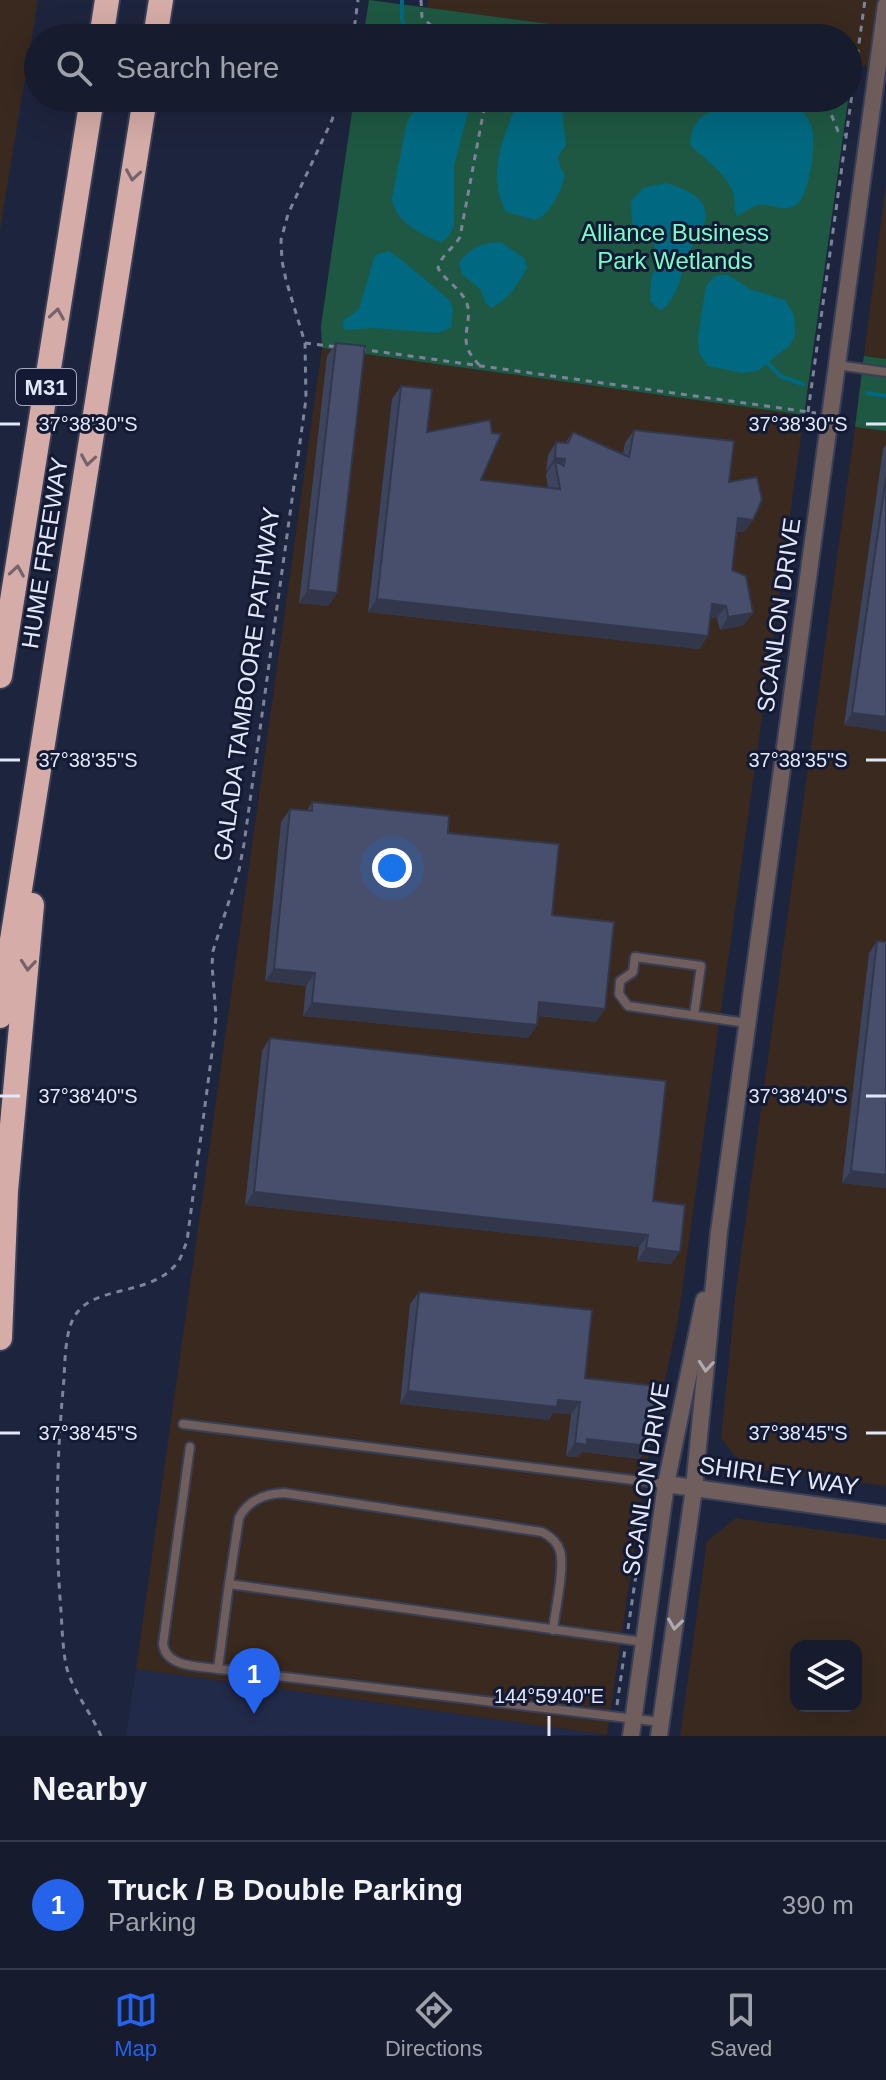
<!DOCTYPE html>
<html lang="en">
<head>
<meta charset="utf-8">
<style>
	:root { --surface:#161b2e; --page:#23283a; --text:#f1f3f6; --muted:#9ea1aa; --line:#35394a; --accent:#2563eb }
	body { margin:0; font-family:Helvetica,sans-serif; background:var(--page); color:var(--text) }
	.controls { position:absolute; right:24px; bottom:24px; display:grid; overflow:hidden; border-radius:16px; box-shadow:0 8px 32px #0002 }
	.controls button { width:72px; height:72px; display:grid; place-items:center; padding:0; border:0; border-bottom:2px solid var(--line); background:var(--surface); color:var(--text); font:40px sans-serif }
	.you { position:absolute; left:392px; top:868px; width:28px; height:28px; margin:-20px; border:6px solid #fff; border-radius:50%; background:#1a73e8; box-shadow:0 0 0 12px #1a73e833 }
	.badge { display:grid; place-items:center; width:52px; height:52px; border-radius:50%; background:var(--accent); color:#fff; font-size:26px; font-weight:700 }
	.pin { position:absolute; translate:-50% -66px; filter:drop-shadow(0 2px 4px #0008) }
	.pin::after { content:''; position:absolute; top:42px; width:28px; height:24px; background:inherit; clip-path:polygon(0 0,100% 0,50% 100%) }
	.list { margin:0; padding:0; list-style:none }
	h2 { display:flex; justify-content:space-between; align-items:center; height:104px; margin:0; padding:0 32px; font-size:34px }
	h2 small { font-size:26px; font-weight:400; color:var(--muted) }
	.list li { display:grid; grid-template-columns:52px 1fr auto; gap:24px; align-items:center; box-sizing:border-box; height:128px; padding:0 32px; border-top:2px solid var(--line) }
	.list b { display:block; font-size:30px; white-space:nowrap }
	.list p { margin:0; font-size:26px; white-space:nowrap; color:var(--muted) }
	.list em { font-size:26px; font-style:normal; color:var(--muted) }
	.icon { flex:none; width:44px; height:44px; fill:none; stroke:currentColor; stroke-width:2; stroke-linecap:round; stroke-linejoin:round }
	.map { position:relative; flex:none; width:886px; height:1736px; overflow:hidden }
	.search { position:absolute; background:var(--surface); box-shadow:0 8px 32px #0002; left:24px; right:24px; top:24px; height:88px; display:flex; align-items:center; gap:20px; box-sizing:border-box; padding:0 28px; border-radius:44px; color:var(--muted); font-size:30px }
	.sheet { height:232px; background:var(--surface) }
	nav { display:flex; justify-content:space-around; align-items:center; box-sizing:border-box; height:112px; border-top:2px solid var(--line); background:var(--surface); font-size:22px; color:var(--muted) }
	nav a { display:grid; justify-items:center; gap:4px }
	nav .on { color:var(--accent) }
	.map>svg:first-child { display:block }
	.built { fill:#222a4a }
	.industrial { fill:#39291f; fill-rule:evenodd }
	.green { fill:#1e5842 }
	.water { fill:#006981 }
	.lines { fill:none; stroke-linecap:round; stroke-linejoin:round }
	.stream { stroke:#006981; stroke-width:4 }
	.lane-casing { stroke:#393f57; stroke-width:12 }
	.street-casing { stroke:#393f57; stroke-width:20 }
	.highway-casing { stroke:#393f57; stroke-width:28 }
	.path { stroke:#7d8499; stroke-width:3; stroke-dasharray:6 6; stroke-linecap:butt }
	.lane { stroke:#6f5e5c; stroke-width:8 }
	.street { stroke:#6f5e5c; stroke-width:16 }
	.highway { stroke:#d5aca7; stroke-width:24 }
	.wall { fill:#3d445d }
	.shaded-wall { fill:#32374c }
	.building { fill:#474f6c; stroke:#32374c; stroke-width:2 }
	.oneway { stroke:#74636d }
	.oneway2 { stroke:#aeaab2 }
	.ticks { fill:none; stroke:#e2e8f9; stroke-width:3 }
	.labels { text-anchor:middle; stroke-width:6; stroke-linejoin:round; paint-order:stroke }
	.shield { fill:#141a33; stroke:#a4aabe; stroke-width:2 }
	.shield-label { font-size:22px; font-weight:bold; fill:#e2e8f9 }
	.park-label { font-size:24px; fill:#77fdc7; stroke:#141a33 }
	.street-label { font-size:24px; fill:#e2e8f9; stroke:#141a33 }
	.ticks-label { font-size:20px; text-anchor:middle; fill:#e2e8f9; stroke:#141a33; stroke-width:6; stroke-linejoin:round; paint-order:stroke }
</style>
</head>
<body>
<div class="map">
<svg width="886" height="1736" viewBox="0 0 886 1736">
	<rect width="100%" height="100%" fill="#1d243d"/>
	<polygon class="built" points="136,1669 607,1735 126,1736"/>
	<g class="industrial">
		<polygon points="0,0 38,0 0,230"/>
		<polygon points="428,0 886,0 886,69 848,64 848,38 654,38 427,8"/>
		<polygon points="886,183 886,359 864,356"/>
		<polygon points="322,348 804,415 678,1320 647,1462 607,1735 136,1669"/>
		<polygon points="855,427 886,431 886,1486 744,1467 721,1438 736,1290"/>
		<path d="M736,1518L886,1539V1736H680L707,1541ZM796,1646H856V1706H796Z"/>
	</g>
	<g class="green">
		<polygon points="369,0 654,38 363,38"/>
		<polygon points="848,64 853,65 804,415 322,348 321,326 354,98 848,98"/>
		<polygon points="864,356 886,359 886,431 855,427"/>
	</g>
	<g class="water">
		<path d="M427,98H472L454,165V226L448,237L441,242C426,237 404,225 397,212C395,210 393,202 392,199L407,121L418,106Z"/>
		<path d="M519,98H556L561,102L566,145L558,156L560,167L565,175C560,192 552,212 536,220L506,212C486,173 504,136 519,98Z"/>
		<path d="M760,101C772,101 786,100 797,107C806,112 811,124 813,133C815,149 809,196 796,205C783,213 772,203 759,205C751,206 744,213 737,216C733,207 736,197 732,190C724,172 704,158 690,145C691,134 693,123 703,116C713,108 746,104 760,101Z"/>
		<path d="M666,183C692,191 717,202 700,234C696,242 690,248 687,256C680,277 679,296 661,311L650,301L651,277L658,264L656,249L651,239L638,231L632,222L631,201L643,188Z"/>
		<path d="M501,242L525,259L527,268C518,284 508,300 491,308L485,302L481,290L462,274L459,262C472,247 481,243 501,242Z"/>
		<polygon points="389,251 403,261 449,300 453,308 451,328 437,333 374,328 344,330 343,321 359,309 375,255"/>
		<polygon points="719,275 728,275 752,290 785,300 794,315 795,335 790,345 758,371 742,373 708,366 699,353 698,336 706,286 714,277"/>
	</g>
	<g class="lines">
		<g class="stream">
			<polyline points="402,0 402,20 407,38"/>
			<polyline points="764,360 782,377 803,384"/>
			<polyline points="867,393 886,396"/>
		</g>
		<g class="lane-casing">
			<g id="lane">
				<polyline points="837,365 886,372"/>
				<polyline points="694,1015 701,966 635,957 633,972 620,981 619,994 628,1006 747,1023"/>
				<polyline points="183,1424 665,1484"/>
				<path d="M190,1447L163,1644C166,1668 200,1666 218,1669"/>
				<path d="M229,1584L239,1518C248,1500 264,1494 284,1493L542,1532C550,1536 557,1541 560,1551C565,1567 555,1611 553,1630"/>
				<polyline points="644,1642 229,1584 218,1669 661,1722"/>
			</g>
		</g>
		<g class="street-casing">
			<g id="street">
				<polyline points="666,1484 886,1515"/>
				<polyline points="631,1736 666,1484 704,1300"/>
				<polyline points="659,1736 694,1488 719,1232 886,5"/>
			</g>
		</g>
		<g class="highway-casing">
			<g id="highway">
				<polyline points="101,38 107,0"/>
				<polyline points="155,38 161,0"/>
				<polyline points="0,676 92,98"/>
				<polyline points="0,1016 145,98"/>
				<polyline points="0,1338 6,1191 32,905"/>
			</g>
		</g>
		<g class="path">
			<polyline points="421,0 422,17 436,30 450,38"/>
			<polyline points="353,38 358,0"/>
			<polyline points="501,38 520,36 551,38"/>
			<polyline points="817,98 823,104 828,103 831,98"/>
			<polyline points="827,104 838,131 846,135"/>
			<polyline points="305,343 337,347"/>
			<polyline points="360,349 816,413"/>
			<path d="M479,365C475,360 470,355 468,349C462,335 472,318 467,304C462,289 446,282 438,268C441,255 454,248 460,237L486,98"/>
			<polyline points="808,412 865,0"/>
			<polyline points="628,1629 647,1500"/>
			<polyline points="617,1705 625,1649"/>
			<path d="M101,1736C91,1712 72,1691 66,1665C62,1644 62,1620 60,1598C55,1525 57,1452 64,1379C65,1361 65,1329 76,1314C95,1285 153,1296 177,1263C182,1257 184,1248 187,1241L215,1030L216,1016L212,965L213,951L239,870L244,844L306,399L305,343L286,280L282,261L281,240L288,214L332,120L339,98"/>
		</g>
		<use href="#lane" class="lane"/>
		<use href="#street" class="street"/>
		<use href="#highway" class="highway"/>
	</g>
	<g class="wall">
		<polygon points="336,343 337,593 328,606 299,603 327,356"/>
		<polygon points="401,386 427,432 481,480 548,488 546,474 548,471 546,471 548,455 556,442 565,443 573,432 623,454 625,443 634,430 729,482 753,520 744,532 737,532 732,570 744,625 720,630 717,618 710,617 708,636 699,649 368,612 392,399"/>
		<polygon points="886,445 886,731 844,725 883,449"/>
		<polygon points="312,802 448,833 552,915 596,1022 538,1016 537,1025 528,1038 303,1016 306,986 265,981 281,822 290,809 307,811"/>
		<polygon points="877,941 886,942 886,1188 842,1183 869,953"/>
		<polygon points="270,1038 653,1201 671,1264 637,1261 639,1247 245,1205 262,1051"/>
		<polygon points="419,1292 585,1378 640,1459 582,1452 578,1457 566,1456 571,1414 553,1413 549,1420 400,1404 410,1304"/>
	</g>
	<g class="shaded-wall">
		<polygon points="555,458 565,459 557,471 555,461 548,471 546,471"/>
		<polygon points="738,518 753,520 744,532 729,531"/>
		<polygon points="308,590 337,593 328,606 299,603"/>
		<polygon points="377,599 708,636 699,649 368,612"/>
		<polygon points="712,604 726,606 717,618 703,616"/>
		<polygon points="753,613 744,625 720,630 728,617"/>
		<polygon points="852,713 886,717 886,731 844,725"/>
		<polygon points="274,969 315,973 306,986 265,981"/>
		<polygon points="539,1002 605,1009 596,1022 530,1015"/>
		<polygon points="312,1003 537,1025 528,1038 303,1016"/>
		<polygon points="851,1171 886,1175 886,1188 842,1183"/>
		<polygon points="254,1192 648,1235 639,1247 245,1205"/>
		<polygon points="646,1248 680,1252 671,1264 637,1261"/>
		<polygon points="408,1391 558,1400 580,1402 571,1414 553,1413 549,1420 400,1404"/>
		<polygon points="587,1439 649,1446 640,1459 582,1452 578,1457 566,1456 575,1443"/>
	</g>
	<g class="building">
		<polygon points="336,343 365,346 337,593 308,590"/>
		<polygon points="401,386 432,389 427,432 490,420 492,433 501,434 481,480 560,489 555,461 564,466 565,459 555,458 556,442 568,443 573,432 629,457 634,430 734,441 729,482 757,477 762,500 753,520 738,518 732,570 746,576 753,613 728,617 726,606 712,604 708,636 377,599"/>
		<polygon points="886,477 886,717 852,713"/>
		<polygon points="312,802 449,816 448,833 559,844 552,915 614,922 605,1009 539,1002 537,1025 312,1003 315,973 274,969 290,809 312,811"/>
		<polygon points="877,941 886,942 886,1175 851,1171"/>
		<polygon points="270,1038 666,1081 653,1201 685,1205 680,1252 646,1248 648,1235 254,1192"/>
		<polygon points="419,1292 592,1310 585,1378 656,1386 649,1446 587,1439 587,1445 575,1443 580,1402 558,1400 557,1407 408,1391"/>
	</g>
	<defs><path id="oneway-chevron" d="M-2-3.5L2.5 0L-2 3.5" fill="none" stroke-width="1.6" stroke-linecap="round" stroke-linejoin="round" transform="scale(2)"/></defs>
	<g class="oneway">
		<use href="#oneway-chevron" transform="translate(133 175) rotate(99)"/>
		<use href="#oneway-chevron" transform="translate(57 314) rotate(-81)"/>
		<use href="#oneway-chevron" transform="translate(88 460) rotate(99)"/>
		<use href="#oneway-chevron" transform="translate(17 571) rotate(-81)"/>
		<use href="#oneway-chevron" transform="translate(28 965) rotate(95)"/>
	</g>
	<g class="oneway2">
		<use href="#oneway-chevron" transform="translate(706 1366) rotate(95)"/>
		<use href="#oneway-chevron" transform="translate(675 1624) rotate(98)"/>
	</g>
	<path class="ticks" d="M0,424H20M866,424H886M0,760H20M866,760H886M0,1096H20M866,1096H886M0,1433H20M866,1433H886M549,1716V1736"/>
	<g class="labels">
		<rect class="shield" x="16" y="369" width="60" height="36" rx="6"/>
		<g class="shield-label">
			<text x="46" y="395">M31</text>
		</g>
		<g class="park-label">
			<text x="675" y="241">Alliance Business<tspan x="675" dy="28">Park Wetlands</tspan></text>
		</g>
		<g class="street-label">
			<text transform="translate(45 553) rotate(-81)" y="8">HUME FREEWAY</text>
			<text transform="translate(779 615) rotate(-82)" y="8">SCANLON DRIVE</text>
			<text transform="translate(247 684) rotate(-82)" y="8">GALADA TAMBOORE PATHWAY</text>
			<text transform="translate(779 1476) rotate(8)" y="8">SHIRLEY WAY</text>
			<text transform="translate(646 1479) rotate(-81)" y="8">SCANLON DRIVE</text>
		</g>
	</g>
	<g class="ticks-label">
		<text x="88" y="431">37°38'30"S</text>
		<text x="798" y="431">37°38'30"S</text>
		<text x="88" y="767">37°38'35"S</text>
		<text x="798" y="767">37°38'35"S</text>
		<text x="88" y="1103">37°38'40"S</text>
		<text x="798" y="1103">37°38'40"S</text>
		<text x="88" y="1440">37°38'45"S</text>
		<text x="798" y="1440">37°38'45"S</text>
		<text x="549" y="1703">144°59'40"E</text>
	</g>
</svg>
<div class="controls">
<button><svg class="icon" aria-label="layers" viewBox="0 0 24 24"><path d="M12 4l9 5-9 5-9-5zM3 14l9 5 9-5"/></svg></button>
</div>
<div class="you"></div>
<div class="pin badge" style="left:254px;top:1714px">1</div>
<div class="search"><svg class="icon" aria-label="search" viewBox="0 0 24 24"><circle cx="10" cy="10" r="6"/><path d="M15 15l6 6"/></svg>Search here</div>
</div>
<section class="sheet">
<h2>Nearby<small></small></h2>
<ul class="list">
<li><span class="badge">1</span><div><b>Truck / B Double Parking</b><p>Parking</p></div><em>390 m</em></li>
</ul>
</section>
<nav>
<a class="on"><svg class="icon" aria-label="map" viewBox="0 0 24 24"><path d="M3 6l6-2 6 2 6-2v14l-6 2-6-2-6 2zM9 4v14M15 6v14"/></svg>Map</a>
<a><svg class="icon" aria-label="directions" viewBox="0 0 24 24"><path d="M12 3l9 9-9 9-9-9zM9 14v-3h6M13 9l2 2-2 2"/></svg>Directions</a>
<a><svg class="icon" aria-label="saved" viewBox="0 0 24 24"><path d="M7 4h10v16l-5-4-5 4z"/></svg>Saved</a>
</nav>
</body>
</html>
